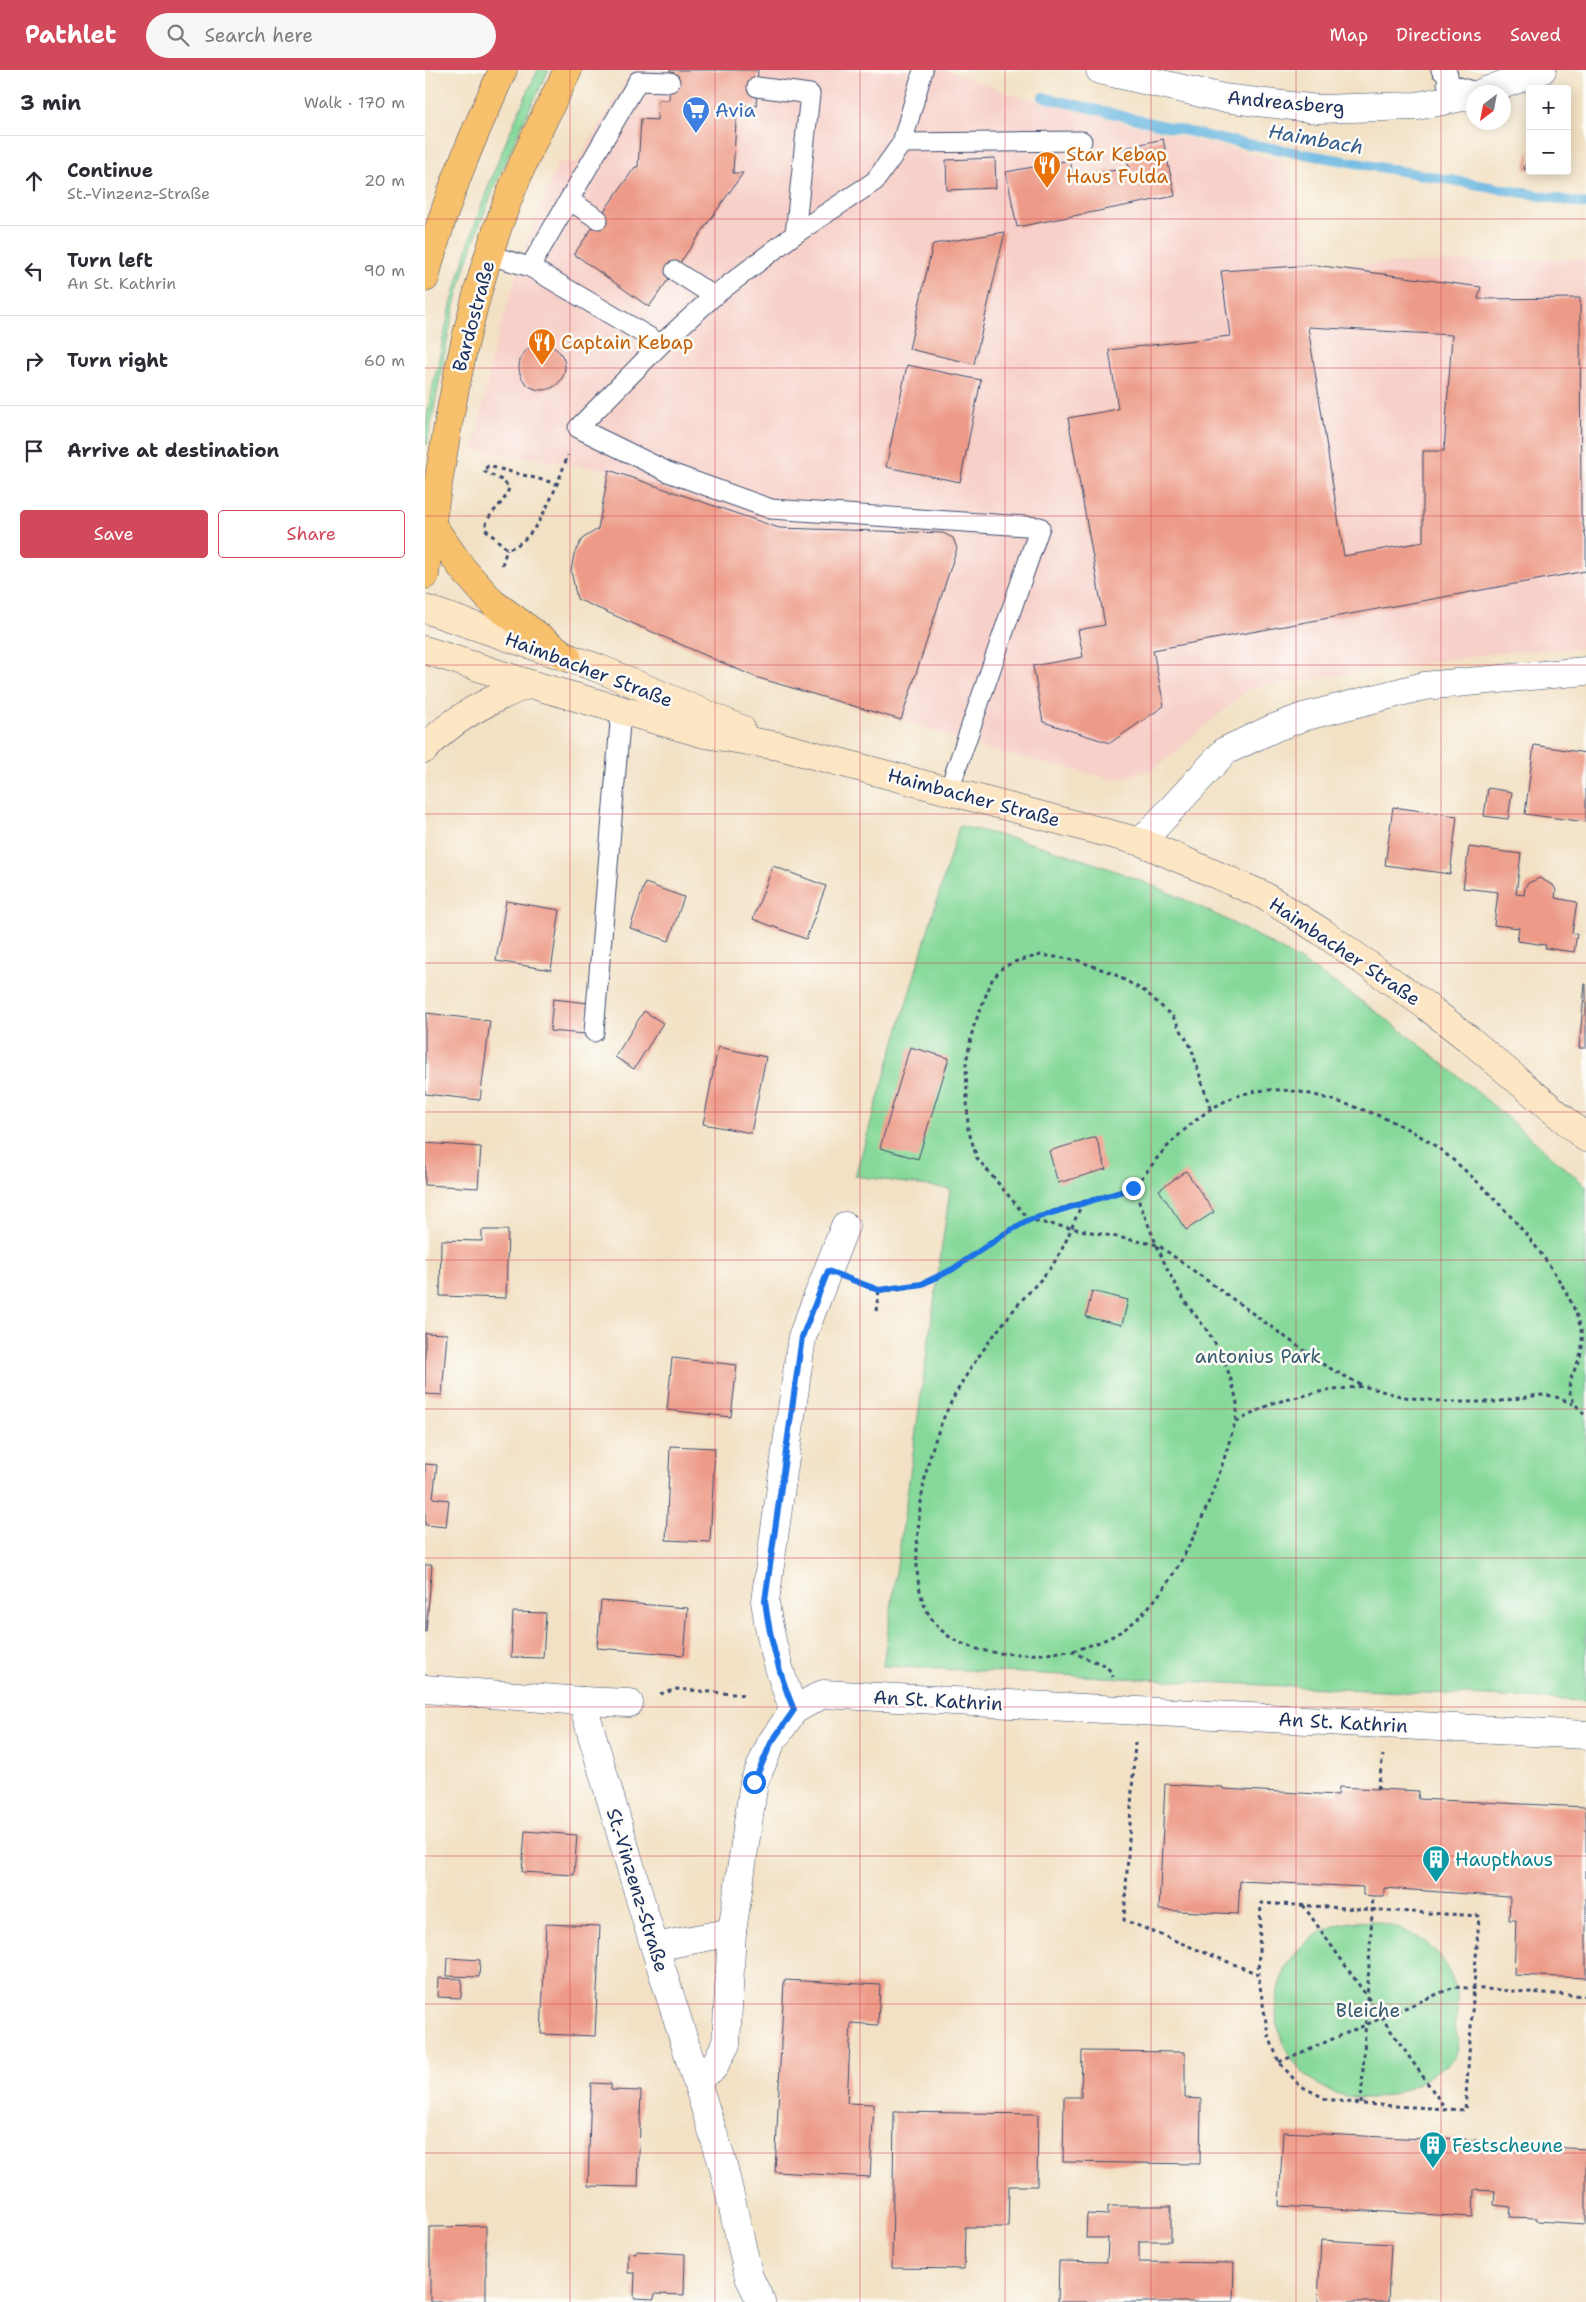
<!DOCTYPE html>
<html lang="en">
<head>
<meta charset="utf-8">
<style>
	:root { --surface:#fff; --page:#f7f7f7; --text:#2b2b33; --muted:#7c7c81; --line:#e1e1e2; --accent:#d1495b }
	body { margin:0; font-family:"Shantell Sans",sans-serif; background:var(--page); color:var(--text) }
	.controls { position:absolute; right:15px; top:15px; display:grid; overflow:hidden; border-radius:5px; box-shadow:0 2px 12px #0003 }
	.controls button { width:45px; height:45px; display:grid; place-items:center; padding:0; border:0; border-bottom:1px solid var(--line); background:var(--surface); color:var(--text); font:25px sans-serif }
	.compass { position:absolute; left:1041px; top:15px; width:45px; height:45px; border-radius:50%; background:var(--surface); box-shadow:0 2px 12px #0003; rotate:212deg }
	.stop { position:absolute; width:15px; height:15px; margin:-11px; border:4px solid #1a73e8; border-radius:50%; background:#fff }
	.stop.end { background:#1a73e8; border-color:#fff; box-shadow:0 1px 5px #0008 }
	.list { margin:0; padding:0; list-style:none }
	h2 { display:flex; justify-content:space-between; align-items:center; height:65px; margin:0; padding:0 20px; font-size:21px }
	h2 small { font-size:16px; font-weight:400; color:var(--muted) }
	.list li { display:grid; grid-template-columns:32px 1fr auto; gap:15px; align-items:center; box-sizing:border-box; height:90px; padding:0 20px; border-top:1px solid var(--line) }
	.list b { display:block; font-size:19px; white-space:nowrap }
	.list p { margin:0; font-size:16px; white-space:nowrap; color:var(--muted) }
	.list em { font-size:16px; font-style:normal; color:var(--muted) }
	.actions { display:flex; gap:10px; padding:15px 20px }
	.actions a { flex:1; padding:11px 0; border:1px solid var(--accent); border-radius:5px; text-align:center; font-size:18px; color:var(--accent) }
	.actions .main { background:var(--accent); color:#fff }
	.icon { flex:none; width:28px; height:28px; fill:none; stroke:currentColor; stroke-width:2; stroke-linecap:round; stroke-linejoin:round }
	.map { position:relative; flex:none; width:1161px; height:2232px; overflow:hidden }
	header { display:flex; align-items:center; gap:30px; box-sizing:border-box; height:70px; padding:0 25px; background:var(--accent); color:#fff }
	header strong { font-size:24px }
	nav { display:flex; gap:28px; margin-inline-start:auto; font-size:18px }
	.search { width:350px; height:45px; background:var(--page); display:flex; align-items:center; gap:12px; box-sizing:border-box; padding:0 18px; border-radius:28px; color:var(--muted); font-size:19px }
	main { display:flex }
	aside { flex:1; background:var(--surface) }
	.map>svg:first-child { display:block }
	.built { fill:#f7d0c9 }
	.green { fill:#86d99a; stroke:#50847c }
	.lines { fill:none; stroke-linecap:round; stroke-linejoin:round }
	.stream { stroke:#66b5e0; stroke-width:10 }
	.building { fill:#ed9b88; fill-rule:evenodd }
	.service-casing { stroke:#3b4a6d; stroke-width:21 }
	.minor-casing { stroke:#3b4a6d; stroke-width:29 }
	.secondary-casing { stroke:#3b4a6d; stroke-width:29 }
	.primary-casing { stroke:#3b4a6d; stroke-width:29 }
	.path { stroke:#3b4a6d; stroke-width:3; stroke-dasharray:4 4; stroke-linecap:butt }
	.service { stroke:#fff; stroke-width:19 }
	.minor { stroke:#fff; stroke-width:28 }
	.secondary { stroke:#fce6c4; stroke-width:28 }
	.primary { stroke:#f7c06c; stroke-width:28 }
	.route { stroke:#1a73e8; stroke-width:6 }
	.grid { fill:none; stroke:#d1495b; stroke-width:1; stroke-opacity:0.55 }
	.labels { text-anchor:middle; stroke-width:5; stroke-linejoin:round; paint-order:stroke }
	.street-label { font-size:19px; fill:#1b2f5e; stroke:#fdfcf7 }
	.shop-label { font-size:19px; fill:#366cbe; stroke:#fdfcf7; text-anchor:start }
	.food-label { font-size:19px; fill:#c56008; stroke:#fdfcf7; text-anchor:start }
	.park-label { font-size:19px; fill:#365a6d; stroke:#fdfcf7 }
	.culture-label { font-size:19px; fill:#0d838f; stroke:#fdfcf7; text-anchor:start }
	.water-label { font-size:20px; font-style:italic; fill:#355e8c; stroke:#fdfcf7 }
</style>
</head>
<body>
<header>
<strong>Pathlet</strong>
<div class="search"><svg class="icon" aria-label="search" viewBox="0 0 24 24"><circle cx="10" cy="10" r="6"/><path d="M15 15l6 6"/></svg>Search here</div>
<nav><a>Map</a><a>Directions</a><a>Saved</a></nav>
</header>
<main>
<aside>
<h2>3 min<small>Walk · 170 m</small></h2>
<ul class="list">
<li><svg class="icon" aria-label="ahead" viewBox="0 0 24 24"><path d="M12 20V5M6 11l6-6 6 6"/></svg><div><b>Continue</b><p>St.-Vinzenz-Straße</p></div><em>20 m</em></li>
<li><svg class="icon" aria-label="left" viewBox="0 0 24 24"><path d="M17 20v-9H6M10 6l-5 5 5 5"/></svg><div><b>Turn left</b><p>An St. Kathrin</p></div><em>90 m</em></li>
<li><svg class="icon" aria-label="right" viewBox="0 0 24 24"><path d="M7 20v-9h11M14 6l5 5-5 5"/></svg><div><b>Turn right</b></div><em>60 m</em></li>
<li><svg class="icon" aria-label="arrive" viewBox="0 0 24 24"><path d="M6 21V4h12l-3 4 3 4H6"/></svg><div><b>Arrive at destination</b></div></li>
</ul>
<div class="actions"><a class="main">Save</a><a>Share</a></div>
</aside>
<div class="map">
<svg width="1161" height="2232" viewBox="0 0 1161 2232">
	<rect width="100%" height="100%" fill="#fdfcf7"/>
	<filter id="ink" filterUnits="userSpaceOnUse"><feTurbulence type="fractalNoise" baseFrequency=".02" numOctaves="2"/><feDisplacementMap in="SourceGraphic" scale="10" xChannelSelector="R" yChannelSelector="G"/><feConvolveMatrix kernelMatrix="1 2 1 2 8 2 1 2 1" color-interpolation-filters="sRGB"/></filter>
	<filter id="wash" filterUnits="userSpaceOnUse"><feTurbulence type="fractalNoise" baseFrequency=".0096" numOctaves="4" result="noise"/><feDisplacementMap in="SourceGraphic" scale="20" xChannelSelector="R" yChannelSelector="G"/><feGaussianBlur stdDeviation="1.12" result="paint"/><feColorMatrix in="noise" values="0 0 0 0 0 0 0 0 0 0 0 0 0 0 0 0 0 1.4 0 .05"/><feComposite in="paint" operator="in"/></filter>
	<g filter="url(#wash)">
		<rect width="100%" height="100%" fill="#f2e1c4"/>
		<polygon class="built" points="207,0 522,0 588,25 861,92 890,195 1161,189 1161,578 1077,582 825,618 728,700 689,709 559,679 476,650 330,607 152,529 146,501 149,484 157,469 173,459 184,400 49,380 68,283 96,190 121,123 133,93 153,92"/>
		<g class="green">
			<path d="M113,0H124C92,63 62,128 41,196C23,254 14,316 2,375H0C0,345 8,317 14,288C34,188 69,92 113,0Z"/>
			<path d="M534,756C682,786 824,850 946,938C1021,992 1090,1055 1161,1116V1631L458,1596L525,1119L430,1106Z"/>
			<path d="M948,1851C995,1862 1027,1881 1033,1934C1033,1941 1030,1949 1030,1956C1030,1961 1033,1966 1033,1971C1033,1992 1022,1994 1007,2004C993,2014 977,2022 960,2026C876,2043 817,1946 873,1881C885,1867 903,1856 921,1853C930,1851 939,1852 948,1851Z"/>
		</g>
		<g class="lines">
			<polyline class="stream" points="618,27 795,69 1161,134"/>
		</g>
		<g id="blocks">
			<g class="building">
				<polygon points="245,0 333,0 331,36 312,35 308,103 318,103 224,237 149,184 210,97 213,97 216,49 232,50 233,30 244,30"/>
				<polygon points="738,69 750,126 592,157 581,102 645,90 648,107 704,98 699,78"/>
				<polygon points="1104,82 1105,82 1105,100 1099,99"/>
				<polygon points="570,88 571,118 522,120 521,90"/>
				<polygon points="580,162 549,294 484,279 508,174"/>
				<path d="M890,195L1056,217L1053,229L1155,228L1156,443L1161,469V501L728,580L739,636L685,673L618,652L608,596L658,587L653,560L680,555L643,348L693,339L684,280L805,266L796,201ZM883,257L1027,265L1019,381H998V472L919,486Z"/>
				<circle cx="117" cy="297" r="23"/>
				<polygon points="482,295 556,310 535,412 461,397"/>
				<polygon points="184,400 354,458 518,463 528,468 532,478 476,650 330,607 152,529 146,501 149,484 157,469 173,459"/>
				<polygon points="1109,675 1161,683 1161,752 1100,744"/>
				<polygon points="1063,718 1087,722 1083,749 1059,746"/>
				<polygon points="968,737 1032,746 1025,804 960,795"/>
				<polygon points="1044,777 1096,784 1091,824 1099,825 1100,817 1103,813 1115,808 1129,816 1131,821 1130,828 1152,832 1147,863 1152,864 1149,882 1120,878 1121,875 1092,871 1094,858 1069,855 1073,822 1038,818"/>
				<polygon points="348,796 401,816 381,869 328,849"/>
				<polygon points="220,813 259,827 244,871 205,858"/>
				<polygon points="81,831 135,840 126,900 71,891"/>
				<polygon points="1160,914 1161,914 1161,978 1154,978"/>
				<polygon points="128,929 163,933 160,964 125,961"/>
				<polygon points="219,941 238,953 209,999 190,987"/>
				<polygon points="2,943 65,951 55,1030 0,1024 0,958"/>
				<polygon points="293,977 341,987 326,1063 278,1054"/>
				<polygon points="485,977 524,988 493,1089 455,1078"/>
				<polygon points="671,1067 681,1099 633,1113 624,1081"/>
				<polygon points="0,1073 56,1077 53,1118 0,1115"/>
				<polygon points="761,1101 789,1142 761,1160 734,1120"/>
				<polygon points="57,1160 83,1160 81,1228 15,1226 16,1170 57,1171"/>
				<polygon points="667,1221 703,1230 697,1255 661,1247"/>
				<polygon points="0,1263 22,1264 17,1325 0,1324"/>
				<polygon points="247,1288 312,1295 306,1347 242,1340"/>
				<polygon points="245,1376 290,1378 285,1472 241,1470"/>
				<polygon points="0,1394 12,1395 8,1428 24,1430 21,1457 0,1455"/>
				<polygon points="0,1495 7,1495 1,1562 0,1562"/>
				<polygon points="176,1531 263,1538 259,1585 172,1578"/>
				<polygon points="88,1542 121,1543 118,1588 86,1587"/>
				<polygon points="740,1714 798,1717 798,1719 913,1725 914,1717 994,1721 993,1729 1161,1737 1161,1908 1089,1905 1091,1850 1084,1850 1085,1827 959,1818 959,1826 948,1826 938,1825 938,1817 815,1811 813,1844 734,1840"/>
				<polygon points="100,1761 152,1765 149,1805 97,1802"/>
				<polygon points="121,1854 175,1856 170,1966 116,1964"/>
				<polygon points="23,1888 55,1890 54,1907 22,1906"/>
				<polygon points="13,1908 37,1909 36,1928 12,1927"/>
				<polygon points="359,1910 455,1915 453,1955 426,1953 422,2033 449,2034 445,2107 350,2102"/>
				<polygon points="657,1981 760,1982 760,2028 776,2029 775,2094 638,2092 639,2027 656,2027"/>
				<polygon points="166,2013 186,2014 186,2020 216,2021 213,2117 163,2116"/>
				<polygon points="469,2042 613,2044 612,2116 584,2116 583,2157 540,2157 539,2199 467,2198"/>
				<polygon points="858,2062 998,2069 998,2067 1052,2070 1052,2073 1161,2079 1161,2154 1112,2151 1112,2148 1085,2147 1086,2137 1069,2135 1070,2121 1049,2120 1048,2147 854,2136"/>
				<polygon points="683,2136 746,2136 746,2171 714,2171 714,2192 809,2193 808,2232 633,2232 634,2191 682,2192 683,2168 661,2168 662,2144 683,2145"/>
				<polygon points="61,2156 61,2232 5,2232 5,2157"/>
				<polygon points="896,2170 966,2174 963,2232 893,2232"/>
				<polygon points="211,2181 260,2184 259,2225 230,2224 229,2229 209,2228 210,2203 203,2203 203,2183 211,2184"/>
			</g>
		</g>
	</g>
	<g filter="url(#ink)">
		<use href="#blocks" fill-opacity="0" stroke="#3b4a6d" stroke-width="1"/>
		<g class="lines">
			<g class="service-casing">
				<g id="service">
					<polyline points="498,0 477,73 450,111 370,164 289,226 236,274 153,358 243,402 346,439 615,457 524,720"/>
					<polyline points="1016,0 1023,5 1022,13 1050,22"/>
					<polyline points="332,17 385,24 370,164"/>
					<polyline points="477,73 657,71"/>
					<polyline points="144,130 173,149"/>
					<polyline points="64,185 105,197 236,274"/>
					<polyline points="105,197 213,11 245,12"/>
					<polyline points="250,201 289,226"/>
					<polyline points="169,962 196,641"/>
				</g>
			</g>
			<g class="minor-casing">
				<g id="minor">
					<polyline points="675,0 798,28 893,39 992,36 1048,25"/>
					<polyline points="1058,22 1117,0"/>
					<polyline points="716,772 800,681 849,658 878,647 999,616 1161,601"/>
					<polyline points="0,1619 157,1631 220,1846 298,2095 324,2207 336,2232"/>
					<polyline points="157,1631 204,1633"/>
					<path d="M369,1640C354,1604 345,1570 340,1531L377,1267L420,1156"/>
					<polyline points="230,1877 307,1862"/>
					<polyline points="272,2009 288,1998 301,1974 307,1862 329,1712 346,1673 369,1640 398,1624 1161,1665"/>
				</g>
			</g>
			<g class="secondary-casing">
				<g id="secondary">
					<polyline points="0,539 173,598 316,659"/>
					<polyline points="0,580 105,614 280,664 354,676 716,772 838,825 897,862 1000,935 1045,970 1161,1068"/>
					<path d="M0,679C27,648 67,628 105,614"/>
				</g>
			</g>
			<g class="primary-casing">
				<g id="primary">
					<path d="M0,208C19,132 46,70 78,0"/>
					<polyline points="7,455 37,498 68,533 142,587"/>
					<path d="M0,505C3,469 10,432 16,396C31,305 50,214 84,127C101,83 122,42 143,0"/>
				</g>
			</g>
			<g class="path">
				<path d="M133,414L63,396L58,401L77,410L84,417C81,435 62,441 60,459L82,479C113,473 133,412 143,385"/>
				<polyline points="77,495 82,479"/>
				<polyline points="785,1038 766,977 748,947 721,922 689,904 652,890 616,885 592,891 578,897 567,910 548,958 541,993 543,1059 552,1088 604,1150 733,1175 899,1295 938,1316"/>
				<path d="M658,1132C648,1152 641,1176 628,1194C618,1209 603,1222 591,1237C531,1312 500,1363 493,1461C491,1488 490,1518 503,1543C526,1584 576,1585 618,1584C627,1584 639,1580 648,1582C651,1582 655,1586 658,1587C669,1592 684,1593 688,1607"/>
				<path d="M433,1212C439,1215 445,1218 452,1220C460,1222 486,1217 495,1214C537,1203 566,1165 606,1149C630,1140 656,1133 681,1125C690,1123 703,1122 709,1116C721,1105 729,1090 741,1078C792,1025 831,1007 904,1029C939,1039 972,1051 1003,1071C1053,1104 1149,1205 1157,1266C1161,1302 1124,1312 1161,1346"/>
				<polyline points="451,1241 454,1220"/>
				<polyline points="811,1352 848,1333 894,1322 938,1316 979,1327 1021,1332 1070,1332 1114,1325 1129,1326 1148,1334"/>
				<path d="M648,1581C672,1573 693,1567 712,1549C756,1508 786,1433 803,1376C807,1361 815,1343 811,1328C805,1303 797,1283 783,1262C775,1250 765,1240 758,1228C737,1194 724,1154 708,1118"/>
				<polyline points="235,1624 252,1619 320,1625"/>
				<polyline points="710,1672 699,1850 833,1904 843,1964 854,1992 874,2015 901,2029 936,2034 1040,2040 1054,1846 836,1833 833,1904"/>
				<polyline points="953,1719 958,1685"/>
				<polyline points="878,1835 1020,2038"/>
				<polyline points="854,1992 1029,1917 1161,1926"/>
				<polyline points="936,2034 948,1826"/>
			</g>
			<use href="#service" class="service"/>
			<use href="#minor" class="minor"/>
			<use href="#secondary" class="secondary"/>
			<use href="#primary" class="primary"/>
		</g>
	</g>
	<g class="lines" filter="url(#ink)">
		<path class="route" d="M329,1712L346,1673L369,1640C354,1604 345,1570 340,1531L377,1267L403,1201L454,1220L497,1214L528,1199L584,1161L604,1150L708,1118"/>
	</g>
	<path class="grid" d="M145,0V2232M290,0V2232M435,0V2232M580,0V2232M726,0V2232M871,0V2232M1016,0V2232M0,149H1161M0,298H1161M0,446H1161M0,595H1161M0,744H1161M0,893H1161M0,1042H1161M0,1190H1161M0,1339H1161M0,1488H1161M0,1637H1161M0,1786H1161M0,1934H1161M0,2083H1161"/>
	<defs>
		<g id="supermarket-pin" transform="scale(1.4375)"><path d="M0 17L-7.5 6A9.5 9.5 0 1 1 7.5 6Z" fill="#3f7fe0" stroke="#fdfcf7"/><path d="M-6-5.5h2.5l.6 2H6L4.5 2H-2.5L-4.4-4H-6ZM-1.5 3.2a1.3 1.3 0 1 0 .1 0ZM3 3.2a1.3 1.3 0 1 0 .1 0Z" fill="#fff"/></g>
		<g id="restaurant-pin" transform="scale(1.4375)"><path d="M0 17L-7.5 6A9.5 9.5 0 1 1 7.5 6Z" fill="#e8710a" stroke="#fdfcf7"/><path d="M-5-6h1v4h1v-4h1v4h1v-4h1v5L-1.5 .5V6h-2V.5L-5-1ZM5-6V6H3V1.5H1.5Q1.5-4 5-6Z" fill="#fff"/></g>
		<g id="building-pin" transform="scale(1.4375)"><path d="M0 17L-7.5 6A9.5 9.5 0 1 1 7.5 6Z" fill="#0f9aa8" stroke="#fdfcf7"/><path d="M-4-6H4V6H1V3H-1V6H-4ZM-2.5-4.3h1.7v1.8h-1.7ZM.8-4.3h1.7v1.8H.8ZM-2.5-1h1.7V.8h-1.7ZM.8-1h1.7V.8H.8Z" fill="#fff"/></g>
	</defs>
	<g fill-rule="evenodd">
		<use href="#supermarket-pin" x="271" y="40"/>
		<use href="#restaurant-pin" x="622" y="95"/>
		<use href="#restaurant-pin" x="117" y="272"/>
		<use href="#building-pin" x="1011" y="1789"/>
		<use href="#building-pin" x="1008" y="2075"/>
	</g>
	<g class="labels">
		<g class="street-label">
			<text transform="translate(861 32) rotate(5)" y="7">Andreasberg</text>
			<text transform="translate(48 246) rotate(-75)" y="7">Bardostraße</text>
			<text transform="translate(164 599) rotate(21)" y="7">Haimbacher Straße</text>
			<text transform="translate(549 727) rotate(15)" y="7">Haimbacher Straße</text>
			<text transform="translate(920 881) rotate(34)" y="7">Haimbacher Straße</text>
			<text transform="translate(513 1630) rotate(3)" y="7">An St. Kathrin</text>
			<text transform="translate(918 1652) rotate(3)" y="7">An St. Kathrin</text>
			<text transform="translate(213 1820) rotate(73)" y="7">St.-Vinzenz-Straße</text>
		</g>
		<g class="shop-label">
			<text x="290" y="47">Avia</text>
		</g>
		<g class="food-label">
			<text x="641" y="91">Star Kebap<tspan x="641" dy="22">Haus Fulda</tspan></text>
			<text x="136" y="279">Captain Kebap</text>
		</g>
		<g class="park-label">
			<text x="833" y="1293">antonius Park</text>
			<text x="943" y="1947">Bleiche</text>
		</g>
		<g class="culture-label">
			<text x="1030" y="1796">Haupthaus</text>
			<text x="1027" y="2082">Festscheune</text>
		</g>
		<g class="water-label">
			<text transform="translate(891 69) rotate(10)" y="7">Haimbach</text>
		</g>
	</g>
</svg>
<div class="controls">
<button>+</button>
<button>−</button>
</div>
<svg class="compass" viewBox="-18 -18 36 36"><path d="M0-13l5 13h-10z" fill="#e53935"/><path d="M0 13l5-13h-10z" fill="#7c7c81"/></svg>
<div class="stop" style="left:329px;top:1712px"></div>
<div class="stop end" style="left:708px;top:1118px"></div>
</div>
</main>
</body>
</html>
